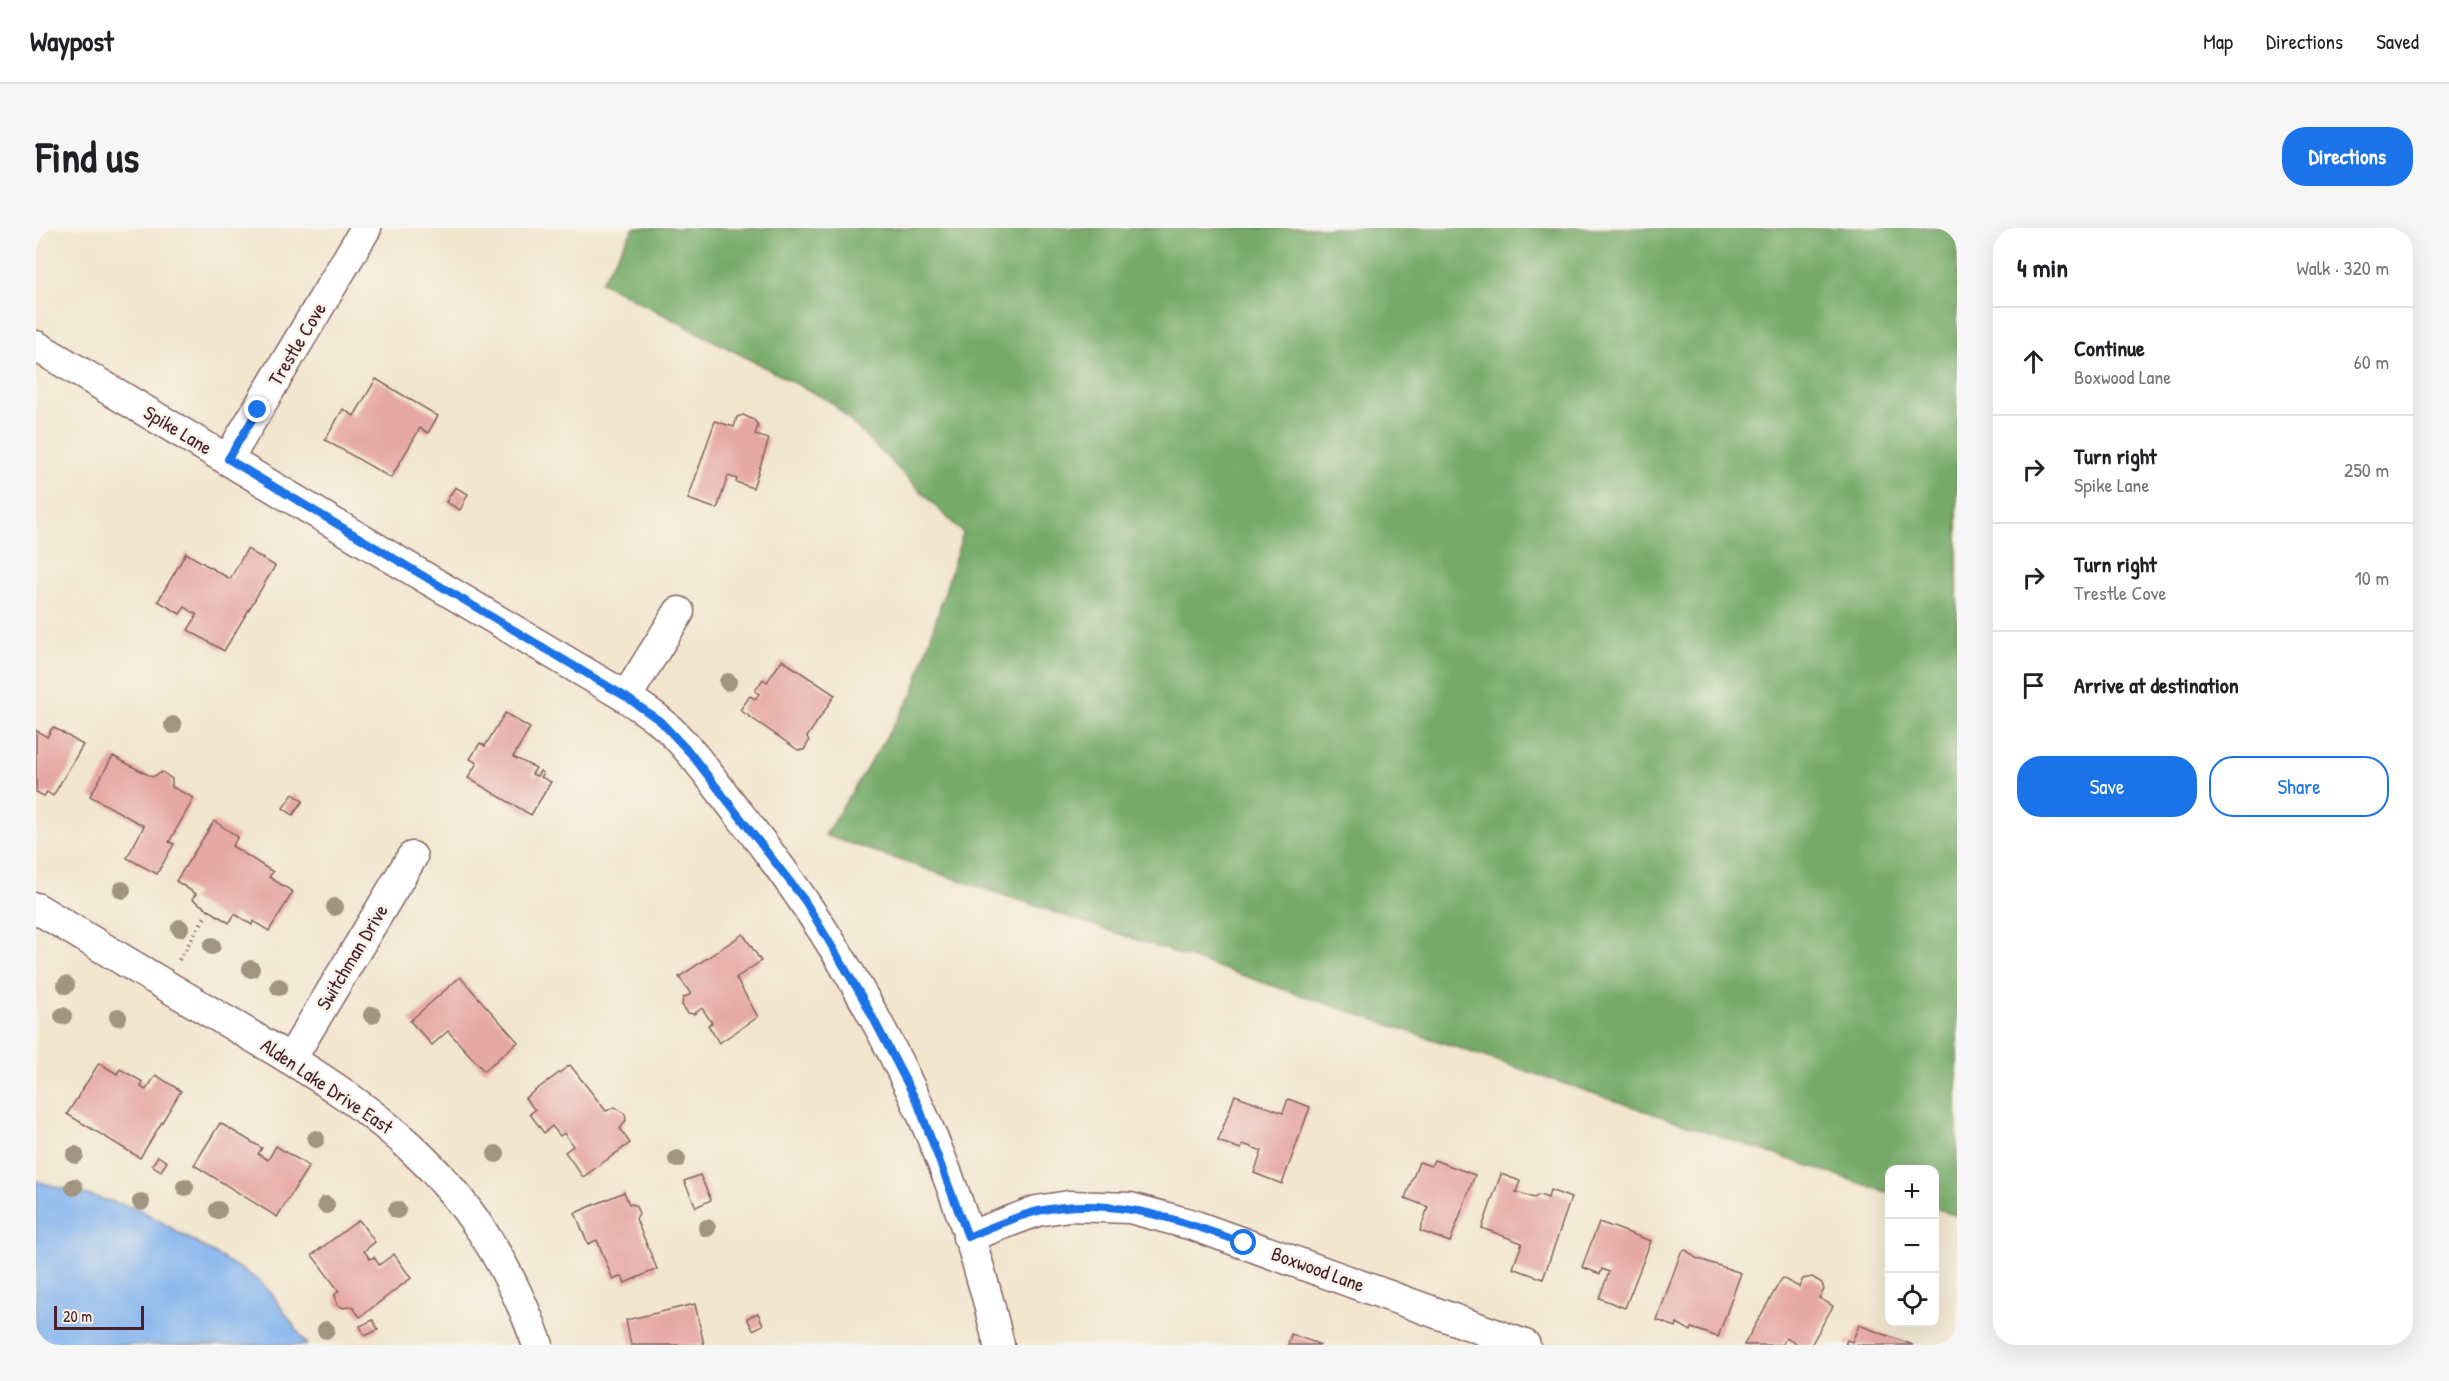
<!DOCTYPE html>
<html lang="en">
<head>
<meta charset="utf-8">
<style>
	:root { --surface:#fff; --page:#f6f6f6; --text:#202124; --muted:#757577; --line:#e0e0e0; --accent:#1a73e8 }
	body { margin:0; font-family:"Patrick Hand",sans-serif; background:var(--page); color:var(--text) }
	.controls { position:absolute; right:18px; bottom:18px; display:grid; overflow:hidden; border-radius:12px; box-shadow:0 6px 24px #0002 }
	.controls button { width:54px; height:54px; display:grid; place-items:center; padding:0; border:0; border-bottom:2px solid var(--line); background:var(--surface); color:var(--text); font:30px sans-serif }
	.scale { position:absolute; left:18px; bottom:15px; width:90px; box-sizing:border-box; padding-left:6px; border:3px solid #4a1f2b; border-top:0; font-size:16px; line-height:21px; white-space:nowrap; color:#4a1f2b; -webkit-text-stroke:4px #f7f3e8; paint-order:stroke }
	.stop { position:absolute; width:18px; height:18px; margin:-14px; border:4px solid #1a73e8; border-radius:50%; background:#fff }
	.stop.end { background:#1a73e8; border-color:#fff; box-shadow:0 2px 6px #0008 }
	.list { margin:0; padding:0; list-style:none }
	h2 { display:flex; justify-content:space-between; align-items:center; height:78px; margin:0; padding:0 24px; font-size:26px }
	h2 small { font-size:20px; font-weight:400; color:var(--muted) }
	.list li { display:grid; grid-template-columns:39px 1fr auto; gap:18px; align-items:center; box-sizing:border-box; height:108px; padding:0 24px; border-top:2px solid var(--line) }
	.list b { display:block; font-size:22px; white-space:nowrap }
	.list p { margin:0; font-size:20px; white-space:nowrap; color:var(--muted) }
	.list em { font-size:20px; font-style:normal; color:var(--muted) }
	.actions { display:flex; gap:12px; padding:18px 24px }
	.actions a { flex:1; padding:14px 0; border:2px solid var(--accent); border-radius:24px; text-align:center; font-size:21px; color:var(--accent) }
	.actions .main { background:var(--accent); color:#fff }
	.icon { flex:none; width:33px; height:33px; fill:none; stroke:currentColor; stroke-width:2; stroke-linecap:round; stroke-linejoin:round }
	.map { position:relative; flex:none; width:1921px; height:1117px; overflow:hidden; border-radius:24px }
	header { display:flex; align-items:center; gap:36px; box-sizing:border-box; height:84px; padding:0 30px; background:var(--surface); border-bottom:2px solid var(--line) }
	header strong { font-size:28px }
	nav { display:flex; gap:33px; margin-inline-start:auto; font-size:21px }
	.intro { display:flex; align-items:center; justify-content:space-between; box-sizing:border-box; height:144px; padding:0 36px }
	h1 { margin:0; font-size:42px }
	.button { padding:15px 27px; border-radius:24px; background:var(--accent); color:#fff; font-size:21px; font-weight:700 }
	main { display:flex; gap:36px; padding:0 36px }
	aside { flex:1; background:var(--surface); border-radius:24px; box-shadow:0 6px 24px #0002 }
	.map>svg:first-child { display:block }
	.forest { fill:#74aa67; stroke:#5f6449; stroke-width:1.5 }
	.water { fill:#82b3ee; stroke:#66698c; stroke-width:1.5 }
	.building { fill:#e6a8a5 }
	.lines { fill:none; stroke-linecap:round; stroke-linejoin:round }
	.minor-casing { stroke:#856464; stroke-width:33 }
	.path { stroke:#856464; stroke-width:4; stroke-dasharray:1.5 4.5; stroke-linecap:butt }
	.minor { stroke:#fff; stroke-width:30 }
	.tree { fill:#a19481 }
	.route { stroke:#1a73e8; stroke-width:8 }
	.labels { text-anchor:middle; stroke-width:5; stroke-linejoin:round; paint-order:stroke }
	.street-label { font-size:20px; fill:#4a1f2b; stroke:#f7f3e8 }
</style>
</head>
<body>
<header>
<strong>Waypost</strong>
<nav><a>Map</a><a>Directions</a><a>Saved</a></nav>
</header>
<div class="intro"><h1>Find us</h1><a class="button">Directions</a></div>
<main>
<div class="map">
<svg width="1921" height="1117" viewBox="0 0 1921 1117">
	<rect width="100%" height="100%" fill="#f7f3e8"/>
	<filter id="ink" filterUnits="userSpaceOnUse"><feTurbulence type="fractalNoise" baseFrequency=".0167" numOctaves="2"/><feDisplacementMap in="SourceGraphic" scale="12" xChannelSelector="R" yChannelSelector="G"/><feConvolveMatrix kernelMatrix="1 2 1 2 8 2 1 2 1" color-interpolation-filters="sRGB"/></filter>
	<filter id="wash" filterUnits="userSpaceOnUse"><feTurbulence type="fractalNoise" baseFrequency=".008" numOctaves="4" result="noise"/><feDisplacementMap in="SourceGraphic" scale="24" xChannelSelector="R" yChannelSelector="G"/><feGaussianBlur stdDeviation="1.35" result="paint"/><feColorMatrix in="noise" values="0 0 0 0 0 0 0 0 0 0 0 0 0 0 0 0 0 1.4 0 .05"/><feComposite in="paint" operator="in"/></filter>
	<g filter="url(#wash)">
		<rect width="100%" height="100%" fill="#f2e5cd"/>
		<polygon class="forest" points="598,0 1921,0 1921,988 1899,980 1898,942 1854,942 1853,965 789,607 877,466 927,305 795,174 565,54"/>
		<polygon class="water" points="0,953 103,981 201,1039 222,1052 236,1066 271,1117 0,1117"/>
		<g id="blocks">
			<g class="building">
				<polygon points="340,151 402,188 392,205 384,200 355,250 289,212 307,181 318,188"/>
				<polygon points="707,187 718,192 722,197 719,207 733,211 717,260 700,254 701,251 692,248 681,281 652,271 679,193 698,199 701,189"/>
				<polygon points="419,259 432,266 424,282 410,274"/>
				<polygon points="211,321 239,338 188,423 152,402 161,387 149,379 144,386 122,373 150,325 194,351"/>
				<polygon points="746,432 799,467 771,509 773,513 768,522 762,522 704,482 714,468 719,471 723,466 719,463 727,451 731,454"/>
				<polygon points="469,485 494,500 477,529 500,540 496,546 501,548 504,543 507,546 505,549 515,554 495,587 432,550 441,535 434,531 444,515 449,518"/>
				<polygon points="17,499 47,517 17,568 11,564 8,568 0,564 0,502 11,509"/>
				<polygon points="77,528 116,549 126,544 136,551 136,559 158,570 133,614 138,616 121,646 91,630 108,598 54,568"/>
				<polygon points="257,566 267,573 257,587 247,580"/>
				<polygon points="178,593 202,609 196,618 237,644 233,649 257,664 233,703 217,693 216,697 199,686 193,695 156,671 160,666 140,653"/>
				<polygon points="707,706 725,733 700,750 722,789 683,815 672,797 676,795 666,780 658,786 652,785 646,777 647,770 655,766 643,749"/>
				<polygon points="424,749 482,814 448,843 412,803 396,817 374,793"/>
				<polygon points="63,835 81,846 84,841 107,854 105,859 110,862 120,847 145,863 104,930 31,886"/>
				<polygon points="534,837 570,883 579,879 589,886 590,892 584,901 594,915 547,949 529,924 537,918 528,905 524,908 516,898 508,905 494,886 499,882 489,870"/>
				<polygon points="1199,867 1247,885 1252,871 1274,879 1246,956 1218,945 1226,923 1207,916 1205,921 1182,913"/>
				<polygon points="184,895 226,920 222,926 232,932 240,918 273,938 241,989 158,937"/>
				<polygon points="122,928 131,934 125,943 116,937"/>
				<polygon points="1398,932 1439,947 1414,1014 1384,1003 1392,979 1369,970 1383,934 1395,938"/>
				<polygon points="1465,946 1484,953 1480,964 1498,970 1503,967 1512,970 1514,962 1535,970 1507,1051 1477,1040 1486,1015 1446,1000"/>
				<polygon points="664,947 675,972 660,979 648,953"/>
				<polygon points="588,964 593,976 599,977 603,985 600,991 621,1041 589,1055 586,1048 577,1052 561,1012 552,1016 539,985"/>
				<polygon points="323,992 339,1014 328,1023 334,1031 338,1029 343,1037 358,1026 375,1050 324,1089 316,1078 308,1080 301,1077 299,1066 303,1063 276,1027"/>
				<polygon points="1563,994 1615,1013 1589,1080 1563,1070 1573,1044 1566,1041 1564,1046 1546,1039"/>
				<polygon points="1650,1022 1660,1030 1705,1045 1682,1109 1656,1100 1655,1103 1641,1095 1640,1099 1621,1092 1645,1024"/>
				<polygon points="1776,1049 1786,1055 1788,1062 1783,1070 1797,1078 1775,1117 1762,1117 1750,1110 1746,1117 1708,1117 1746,1050 1763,1059 1767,1051"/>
				<polygon points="659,1076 668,1117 595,1117 590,1092"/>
				<polygon points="722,1085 727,1097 717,1102 711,1090"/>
				<polygon points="337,1092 342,1102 329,1108 324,1098"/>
				<polygon points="1823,1097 1877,1117 1809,1117 1811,1112 1816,1114"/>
				<polygon points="1255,1106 1285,1117 1252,1117"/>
			</g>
		</g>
	</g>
	<g filter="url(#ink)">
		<use href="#blocks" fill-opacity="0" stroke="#856464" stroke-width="1.5"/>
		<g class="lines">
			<g class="minor-casing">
				<g id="minor">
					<path d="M0,118L590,469C601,477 613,484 624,493C654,518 678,555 703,586C826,739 920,925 963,1117"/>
					<polyline points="192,231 330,0"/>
					<polyline points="590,469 643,384"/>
					<path d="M0,680C59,715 117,750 176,785C331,874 438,940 502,1117"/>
					<polyline points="256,829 376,629"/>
					<polyline points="932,1009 1001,983 1033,978 1094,980 1157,997 1489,1117"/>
				</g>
			</g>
			<polyline class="path" points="143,732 170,687"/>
			<use href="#minor" class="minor"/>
		</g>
		<g class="tree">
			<circle cx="692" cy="454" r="9"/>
			<circle cx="137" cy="497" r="9"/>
			<circle cx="86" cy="662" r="9"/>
			<circle cx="299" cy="679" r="9"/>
			<circle cx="144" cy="700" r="9"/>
			<circle cx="176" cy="718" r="9"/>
			<circle cx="215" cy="741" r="9"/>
			<circle cx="30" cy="757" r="9"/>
			<circle cx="243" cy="759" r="9"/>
			<circle cx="336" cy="787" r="9"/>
			<circle cx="27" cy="788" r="9"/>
			<circle cx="82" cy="789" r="9"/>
			<circle cx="280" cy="911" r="9"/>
			<circle cx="460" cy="926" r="9"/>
			<circle cx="39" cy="927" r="9"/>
			<circle cx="641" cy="931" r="9"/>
			<circle cx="38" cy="959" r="9"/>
			<circle cx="149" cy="959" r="9"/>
			<circle cx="105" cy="974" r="9"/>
			<circle cx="290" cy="977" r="9"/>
			<circle cx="182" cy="982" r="9"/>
			<circle cx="361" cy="982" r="9"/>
			<circle cx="671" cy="1000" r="9"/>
			<circle cx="290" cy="1102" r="9"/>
		</g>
	</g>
	<g class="lines" filter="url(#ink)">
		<path class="route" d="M222,182L192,231L590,469L624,493L655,526L769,673L826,769L882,876L932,1009C955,999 978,989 1002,983C1075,967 1140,991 1208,1015"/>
	</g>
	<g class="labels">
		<g class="street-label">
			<text transform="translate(261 116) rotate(-59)" y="7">Trestle Cove</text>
			<text transform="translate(142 202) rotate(31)" y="7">Spike Lane</text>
			<text transform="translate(316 729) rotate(-59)" y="7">Switchman Drive</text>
			<text transform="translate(291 858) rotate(34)" y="7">Alden Lake Drive East</text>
			<text transform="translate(1282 1041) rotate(20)" y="7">Boxwood Lane</text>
		</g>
	</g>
</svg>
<div class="controls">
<button>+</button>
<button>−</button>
<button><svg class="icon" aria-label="locate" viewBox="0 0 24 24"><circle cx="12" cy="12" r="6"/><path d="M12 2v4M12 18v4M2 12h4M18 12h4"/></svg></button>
</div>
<div class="scale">20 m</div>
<div class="stop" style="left:1208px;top:1015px"></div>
<div class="stop end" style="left:222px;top:182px"></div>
</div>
<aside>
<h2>4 min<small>Walk · 320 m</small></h2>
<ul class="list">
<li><svg class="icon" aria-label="ahead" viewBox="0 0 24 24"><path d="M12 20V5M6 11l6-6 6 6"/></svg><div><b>Continue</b><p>Boxwood Lane</p></div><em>60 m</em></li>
<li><svg class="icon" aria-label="right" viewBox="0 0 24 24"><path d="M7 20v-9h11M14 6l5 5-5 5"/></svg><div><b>Turn right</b><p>Spike Lane</p></div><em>250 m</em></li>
<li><svg class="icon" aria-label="right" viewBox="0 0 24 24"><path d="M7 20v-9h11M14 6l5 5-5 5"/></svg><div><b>Turn right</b><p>Trestle Cove</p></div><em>10 m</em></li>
<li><svg class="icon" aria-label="arrive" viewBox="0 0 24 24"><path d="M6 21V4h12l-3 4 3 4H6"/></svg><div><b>Arrive at destination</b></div></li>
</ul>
<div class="actions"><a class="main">Save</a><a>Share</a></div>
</aside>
</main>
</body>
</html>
